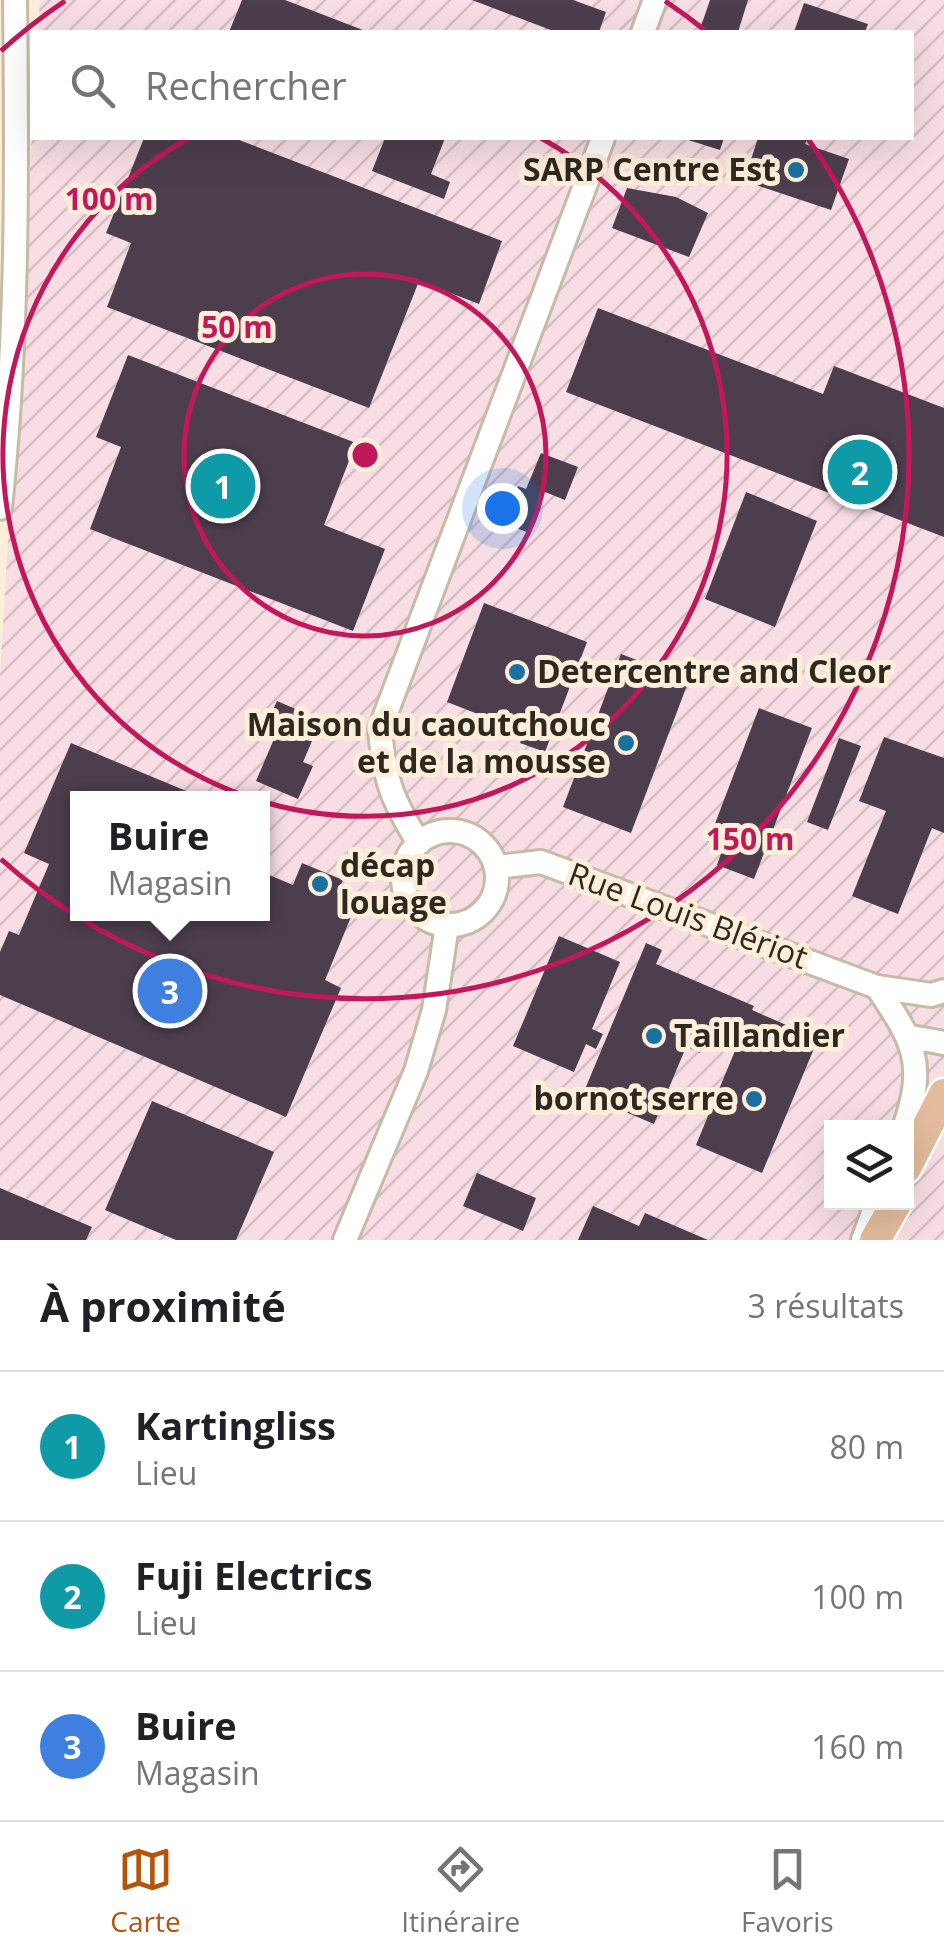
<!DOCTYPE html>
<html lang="fr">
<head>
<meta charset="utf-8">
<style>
	:root { --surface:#fff; --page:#f2f2f2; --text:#202124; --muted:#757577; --line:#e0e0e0; --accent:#b45309 }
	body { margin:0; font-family:"Open Sans",sans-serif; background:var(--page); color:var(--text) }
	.controls { position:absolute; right:30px; bottom:30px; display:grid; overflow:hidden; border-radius:0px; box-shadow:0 10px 40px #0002 }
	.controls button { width:90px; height:90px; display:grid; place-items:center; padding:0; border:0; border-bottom:2px solid var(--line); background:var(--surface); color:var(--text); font:50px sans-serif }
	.you { position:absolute; left:502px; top:508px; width:35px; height:35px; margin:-25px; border:8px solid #fff; border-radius:50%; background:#1a73e8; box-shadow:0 0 0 15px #1a73e833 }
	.badge { display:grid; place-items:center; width:65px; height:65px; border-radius:50%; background:var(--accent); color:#fff; font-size:32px; font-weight:700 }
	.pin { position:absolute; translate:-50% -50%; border:5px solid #fff; box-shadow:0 2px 10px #0006 }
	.popup { position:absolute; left:70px; top:791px; width:200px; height:130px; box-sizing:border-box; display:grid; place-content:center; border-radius:0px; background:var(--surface); filter:drop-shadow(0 2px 8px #0005); font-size:32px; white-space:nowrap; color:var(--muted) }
	.popup b { font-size:38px; color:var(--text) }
	.popup::after { content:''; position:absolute; left:50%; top:100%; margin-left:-20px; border:20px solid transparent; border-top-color:var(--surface) }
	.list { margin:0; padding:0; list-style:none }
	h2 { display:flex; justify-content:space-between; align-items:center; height:130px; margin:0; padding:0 40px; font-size:42px }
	h2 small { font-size:32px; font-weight:400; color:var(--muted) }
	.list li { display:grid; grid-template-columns:65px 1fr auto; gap:30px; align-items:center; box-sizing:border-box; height:150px; padding:0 40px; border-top:2px solid var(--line) }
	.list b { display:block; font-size:38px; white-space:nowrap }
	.list p { margin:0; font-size:32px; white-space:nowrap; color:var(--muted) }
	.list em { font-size:32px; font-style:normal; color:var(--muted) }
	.icon { flex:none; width:55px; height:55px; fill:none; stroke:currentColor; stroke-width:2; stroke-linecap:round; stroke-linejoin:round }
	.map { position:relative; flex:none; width:944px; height:1240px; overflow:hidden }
	.search { position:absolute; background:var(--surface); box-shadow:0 10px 40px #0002; left:30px; right:30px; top:30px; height:110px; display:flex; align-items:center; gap:25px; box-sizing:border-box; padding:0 35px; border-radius:0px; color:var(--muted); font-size:38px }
	.sheet { height:580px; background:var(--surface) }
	nav { display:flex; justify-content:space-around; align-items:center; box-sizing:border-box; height:140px; border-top:2px solid var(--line); background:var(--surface); font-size:28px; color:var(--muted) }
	nav a { display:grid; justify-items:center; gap:5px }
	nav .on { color:var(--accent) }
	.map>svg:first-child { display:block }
	.industrial { fill:url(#industrial-furrows); fill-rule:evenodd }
	.building { fill:#4d3e4e }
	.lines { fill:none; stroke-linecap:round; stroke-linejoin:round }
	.minor-casing { stroke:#c8bba6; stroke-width:28 }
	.major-casing { stroke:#fff; stroke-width:35 }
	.minor { stroke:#fff; stroke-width:22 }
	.major { stroke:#e2bc9c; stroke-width:30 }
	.ring { fill:none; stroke:#c2185b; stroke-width:5 }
	.poi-dot { fill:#1a71a1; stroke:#fceed8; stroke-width:4 }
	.labels { text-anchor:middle; stroke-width:10; stroke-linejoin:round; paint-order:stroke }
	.poi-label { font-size:32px; font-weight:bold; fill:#2e2920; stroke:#fceed8; text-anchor:end }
	.street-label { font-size:32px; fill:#2e2920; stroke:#fceed8 }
	.centre { fill:#c2185b; stroke:#fceed8; stroke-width:5 }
	.ring-label { font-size:30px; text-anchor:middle; font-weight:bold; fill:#c2185b; stroke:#fceed8; stroke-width:10; stroke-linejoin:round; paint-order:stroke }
</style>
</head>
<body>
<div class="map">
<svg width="944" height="1240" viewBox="0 0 944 1240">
	<defs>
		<pattern id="industrial-furrows" width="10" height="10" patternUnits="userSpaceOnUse" patternTransform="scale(2.5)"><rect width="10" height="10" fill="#f8dee4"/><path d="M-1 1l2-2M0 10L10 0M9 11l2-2" fill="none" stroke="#d5bec3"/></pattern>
	</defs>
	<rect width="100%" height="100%" fill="#fceed8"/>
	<path class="industrial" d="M40,0H944V1240H0V677L32,135V138H912V32H38ZM78,798H262V914H78ZM832,1128H906V1202H832Z"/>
	<g class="building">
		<polygon points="242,0 285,0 368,32 229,32"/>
		<polygon points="472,0 573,0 606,12 599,32 556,32"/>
		<polygon points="710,0 748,0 738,32 699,32"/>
		<polygon points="804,3 868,24 865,32 794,32"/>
		<polygon points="144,138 234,138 502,241 479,304 419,281 369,408 107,307 131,243 106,233"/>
		<polygon points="385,138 445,138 431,174 450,182 444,199 372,171"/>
		<polygon points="682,138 724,138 720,150"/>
		<polygon points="758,138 808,138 805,144 849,159 831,210 744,181"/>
		<polygon points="627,188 676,197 708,213 689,257 612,228"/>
		<polygon points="598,308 823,394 834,366 944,408 944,537 566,392"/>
		<polygon points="128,355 356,443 324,525 385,549 353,631 90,529 121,447 96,437"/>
		<polygon points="541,453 578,467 565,500 545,492 529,533 509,525 516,505 511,503 518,486 526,489"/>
		<polygon points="746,492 817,521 775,627 705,599"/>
		<polygon points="484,603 587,642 545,752 520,743 524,732 447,702"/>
		<polygon points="621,654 689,680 631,833 563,807"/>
		<polygon points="277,701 321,720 303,762 313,766 298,799 256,781 283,718 272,712"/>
		<polygon points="759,708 812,728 754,879 717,865 723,848 708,842"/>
		<polygon points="884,737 944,758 944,833 932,828 898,914 852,896 886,811 859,801"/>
		<polygon points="839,738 861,746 828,830 807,822"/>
		<polygon points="71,743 203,798 78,798 78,914 262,914 262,872 293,885 302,863 343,880 337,892 347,896 342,907 353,912 325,980 341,988 286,1117 0,995 0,952 9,931 19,935 49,864 24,853"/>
		<polygon points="559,936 620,962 592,1029 603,1034 596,1049 586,1044 574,1072 513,1046"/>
		<polygon points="646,943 662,950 656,964 754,1006 752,1010 818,1039 762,1173 696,1145 744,1029 715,1017 700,1053 686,1047 654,1124 583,1094"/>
		<polygon points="152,1101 274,1152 236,1240 176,1240 105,1210"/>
		<polygon points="477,1173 536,1198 523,1231 463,1206"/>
		<polygon points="0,1188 92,1227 86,1240 0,1240"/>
		<polygon points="593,1206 639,1226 645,1213 708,1240 578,1240"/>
	</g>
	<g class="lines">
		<g class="minor-casing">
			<g id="minor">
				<polyline points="643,32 655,0"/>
				<path d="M0,508C18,339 17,170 15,0"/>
				<circle cx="450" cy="878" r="47"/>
				<path d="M419,843C392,800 384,779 380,729L603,138"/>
				<polyline points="497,867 541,862 877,987 931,995 944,991"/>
				<path d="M877,987C913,1041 927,1062 904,1128"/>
				<polyline points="911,1037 944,1043"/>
				<polyline points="345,1240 416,1071 434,1010 447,926"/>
				<polyline points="863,1240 877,1202"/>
			</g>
		</g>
		<g class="major-casing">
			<g id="major">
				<polyline points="906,1168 944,1094"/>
				<polyline points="875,1240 897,1202"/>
			</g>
		</g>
		<use href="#minor" class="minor"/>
		<use href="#major" class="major"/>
	</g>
	<g class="ring">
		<circle cx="365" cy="455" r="181"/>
		<path d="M541 138A362 362 0 1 1 189 138"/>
		<path d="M1 51A544 544 0 0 1 65 1M665 1A544 544 0 0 1 707 32M808 139A544 544 0 0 1 1 859"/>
	</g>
	<g class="poi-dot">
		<circle cx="796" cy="170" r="10"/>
		<circle cx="517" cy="672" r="10"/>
		<circle cx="626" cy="743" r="10"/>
		<circle cx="320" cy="884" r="10"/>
		<circle cx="654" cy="1036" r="10"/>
		<circle cx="754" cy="1099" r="10"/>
	</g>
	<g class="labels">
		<g class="poi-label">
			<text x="776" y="181">SARP Centre Est</text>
			<text x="537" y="683" text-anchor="start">Detercentre and Cleor</text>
			<text x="606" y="736">Maison du caoutchouc<tspan x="606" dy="37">et de la mousse</tspan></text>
			<text x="340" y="877" text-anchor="start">décap<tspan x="340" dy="37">louage</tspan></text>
			<text x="674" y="1047" text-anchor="start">Taillandier</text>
			<text x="734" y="1110">bornot serre</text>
		</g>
		<g class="street-label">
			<text transform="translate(688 916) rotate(20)" y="11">Rue Louis Blériot</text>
		</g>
	</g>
	<circle cx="365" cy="455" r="15" class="centre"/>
	<g class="ring-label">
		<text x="109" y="210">100 m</text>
		<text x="237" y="338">50 m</text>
		<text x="750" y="850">150 m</text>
	</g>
</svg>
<div class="controls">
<button><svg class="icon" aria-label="layers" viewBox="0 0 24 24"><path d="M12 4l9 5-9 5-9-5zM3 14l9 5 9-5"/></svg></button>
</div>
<div class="you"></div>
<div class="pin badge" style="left:223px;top:486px;background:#0f9aa8">1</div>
<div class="pin badge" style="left:860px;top:472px;background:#0f9aa8">2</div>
<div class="pin badge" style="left:170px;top:991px;background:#3f7fe0">3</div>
<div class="popup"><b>Buire</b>Magasin</div>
<div class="search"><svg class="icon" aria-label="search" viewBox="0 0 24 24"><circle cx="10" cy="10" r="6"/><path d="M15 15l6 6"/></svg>Rechercher</div>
</div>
<section class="sheet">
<h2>À proximité<small>3 résultats</small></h2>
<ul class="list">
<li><span class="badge" style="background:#0f9aa8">1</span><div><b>Kartingliss</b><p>Lieu</p></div><em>80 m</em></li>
<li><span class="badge" style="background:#0f9aa8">2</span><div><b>Fuji Electrics</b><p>Lieu</p></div><em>100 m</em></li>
<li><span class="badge" style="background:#3f7fe0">3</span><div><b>Buire</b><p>Magasin</p></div><em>160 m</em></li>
</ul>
</section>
<nav>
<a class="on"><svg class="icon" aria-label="map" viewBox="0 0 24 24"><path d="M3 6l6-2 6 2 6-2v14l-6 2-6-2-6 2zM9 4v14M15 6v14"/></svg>Carte</a>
<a><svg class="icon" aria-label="directions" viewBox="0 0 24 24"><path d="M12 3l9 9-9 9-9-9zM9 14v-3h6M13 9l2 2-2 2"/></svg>Itinéraire</a>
<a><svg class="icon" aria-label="saved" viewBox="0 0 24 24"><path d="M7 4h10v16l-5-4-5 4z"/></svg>Favoris</a>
</nav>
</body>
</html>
